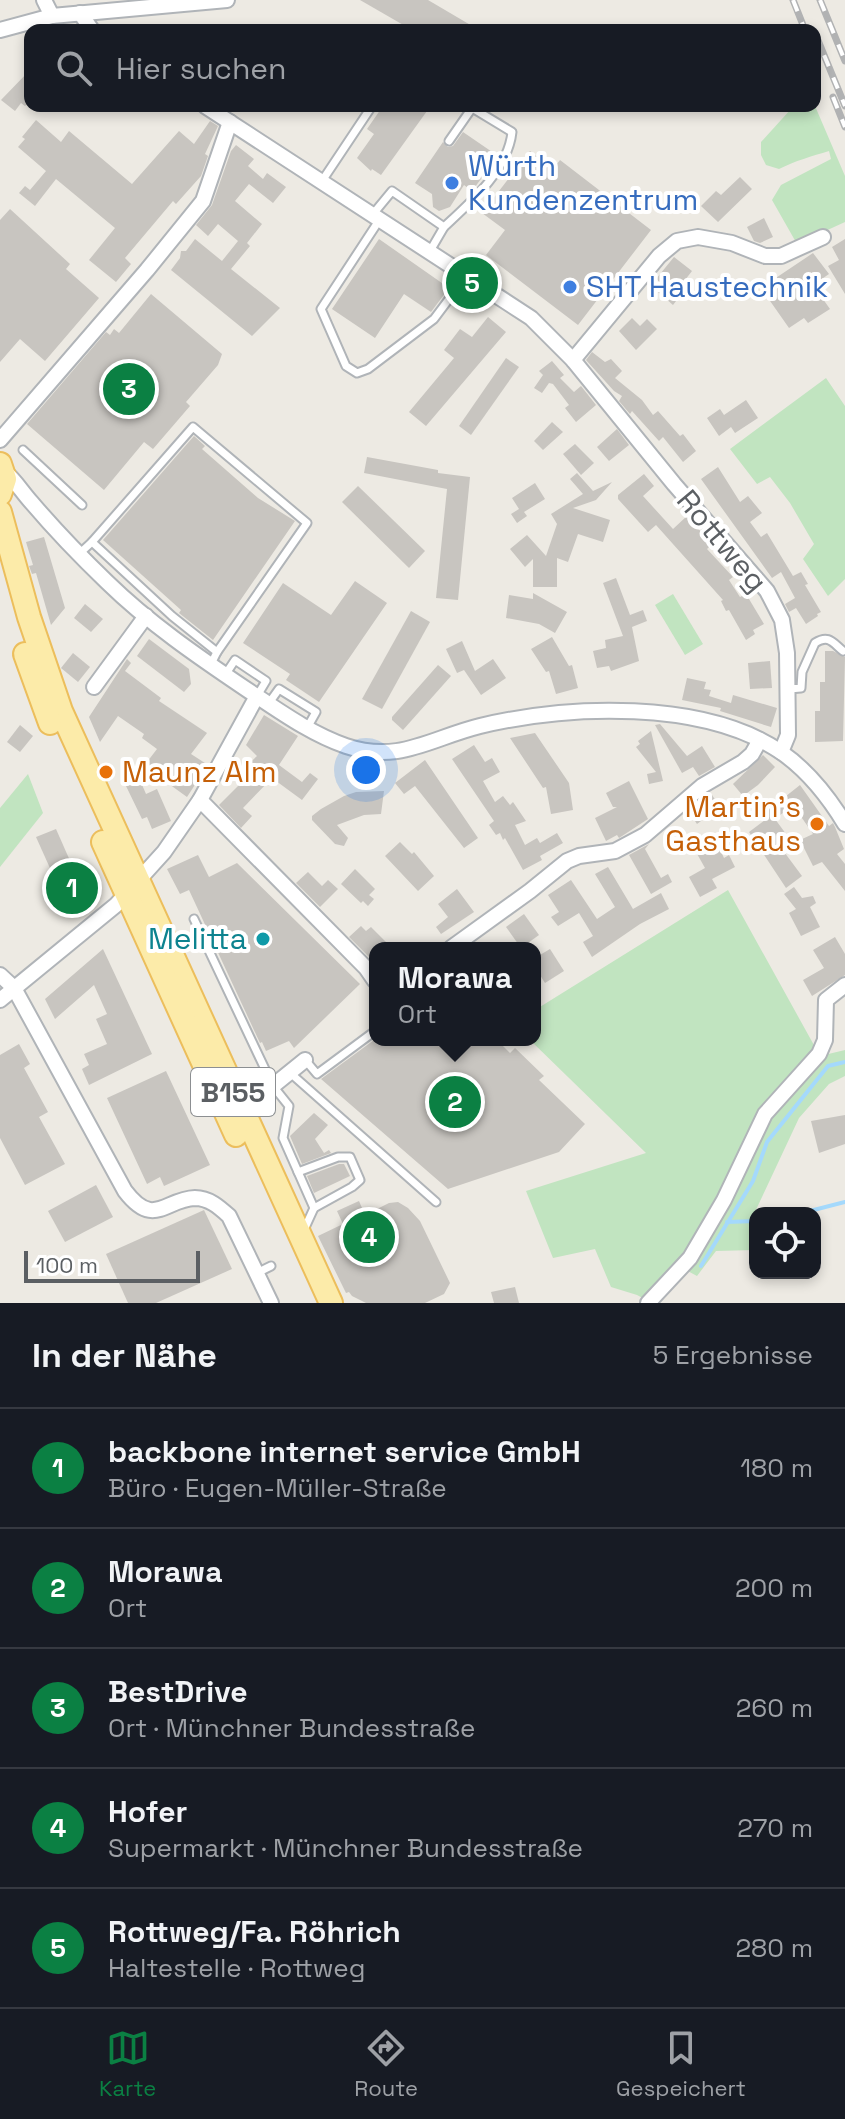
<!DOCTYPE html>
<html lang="de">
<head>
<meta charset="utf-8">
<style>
	:root { --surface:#171b24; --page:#242831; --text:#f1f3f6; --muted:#9ea1a6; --line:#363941; --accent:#0b8043 }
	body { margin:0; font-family:"Space Grotesk",sans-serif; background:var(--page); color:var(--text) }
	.controls { position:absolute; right:24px; bottom:24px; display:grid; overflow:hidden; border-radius:16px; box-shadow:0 4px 12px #0003 }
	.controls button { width:72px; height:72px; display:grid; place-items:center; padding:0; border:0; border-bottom:2px solid var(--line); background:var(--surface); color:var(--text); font:40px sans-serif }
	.scale { position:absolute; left:24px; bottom:20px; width:176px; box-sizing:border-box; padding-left:8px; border:4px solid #5b5f63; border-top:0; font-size:22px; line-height:28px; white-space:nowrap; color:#5b5f63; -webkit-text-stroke:6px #fff; paint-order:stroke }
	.you { position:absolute; left:366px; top:770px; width:28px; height:28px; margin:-20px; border:6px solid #fff; border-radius:50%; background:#1a73e8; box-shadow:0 0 0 12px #1a73e833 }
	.badge { display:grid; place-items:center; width:52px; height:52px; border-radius:50%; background:var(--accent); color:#fff; font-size:26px; font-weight:700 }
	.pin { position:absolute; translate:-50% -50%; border:4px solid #fff; box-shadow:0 2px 8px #0006 }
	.popup { position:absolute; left:369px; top:942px; width:172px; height:104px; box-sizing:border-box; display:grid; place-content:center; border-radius:16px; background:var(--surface); filter:drop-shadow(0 2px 6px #0005); font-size:26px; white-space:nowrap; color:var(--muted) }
	.popup b { font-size:30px; color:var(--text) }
	.popup::after { content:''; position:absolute; left:50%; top:100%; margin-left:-16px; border:16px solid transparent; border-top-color:var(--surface) }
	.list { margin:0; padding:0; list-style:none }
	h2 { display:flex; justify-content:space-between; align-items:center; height:104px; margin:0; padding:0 32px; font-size:34px }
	h2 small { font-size:26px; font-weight:400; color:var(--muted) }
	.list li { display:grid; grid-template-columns:52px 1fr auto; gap:24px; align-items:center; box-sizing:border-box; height:120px; padding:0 32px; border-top:2px solid var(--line) }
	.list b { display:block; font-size:30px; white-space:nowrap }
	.list p { margin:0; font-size:26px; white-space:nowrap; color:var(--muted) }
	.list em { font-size:26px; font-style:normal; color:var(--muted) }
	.icon { flex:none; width:44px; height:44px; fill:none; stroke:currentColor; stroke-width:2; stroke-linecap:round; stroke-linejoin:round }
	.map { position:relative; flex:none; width:845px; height:1303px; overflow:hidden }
	.search { position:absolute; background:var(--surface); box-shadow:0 4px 12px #0003; left:24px; right:24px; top:24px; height:88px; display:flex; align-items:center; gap:20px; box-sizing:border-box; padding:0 28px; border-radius:16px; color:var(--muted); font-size:30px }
	.sheet { height:704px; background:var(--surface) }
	nav { display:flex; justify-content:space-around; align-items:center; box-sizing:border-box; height:112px; border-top:2px solid var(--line); background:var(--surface); font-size:22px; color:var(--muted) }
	nav a { display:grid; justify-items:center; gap:4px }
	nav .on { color:var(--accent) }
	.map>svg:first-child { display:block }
	.green { fill:#c1e4c0 }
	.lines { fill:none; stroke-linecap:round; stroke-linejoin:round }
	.stream { stroke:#a4d9fc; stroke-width:4 }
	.building { fill:#c8c5c0 }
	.lane-casing { stroke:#b0b4b8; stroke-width:11 }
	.street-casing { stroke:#b0b4b8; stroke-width:18 }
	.primary-casing { stroke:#ecbe5c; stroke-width:26 }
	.lane { stroke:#fff; stroke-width:7 }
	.street { stroke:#fff; stroke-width:14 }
	.primary { stroke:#fceba9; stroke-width:22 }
	.rail-casing { stroke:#b1b2b3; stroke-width:7 }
	.rail { stroke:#fff; stroke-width:4; stroke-dasharray:12; stroke-linecap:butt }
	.shop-dot { fill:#3f7fe0; stroke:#fff; stroke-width:3 }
	.food-dot { fill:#e8710a; stroke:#fff; stroke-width:3 }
	.culture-dot { fill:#0f9aa8; stroke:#fff; stroke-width:3 }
	.labels { text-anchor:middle; stroke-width:8; stroke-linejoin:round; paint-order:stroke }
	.shield { fill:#fff; stroke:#8c8f92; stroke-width:2 }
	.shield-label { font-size:28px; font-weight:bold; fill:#5b5f63 }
	.shop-label { font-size:30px; fill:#366cbe; stroke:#fff; text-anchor:start }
	.street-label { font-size:30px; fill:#5b5f63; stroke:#fff }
	.food-label { font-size:30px; fill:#c56008; stroke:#fff; text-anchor:start }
	.culture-label { font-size:30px; fill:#0d838f; stroke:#fff; text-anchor:end }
</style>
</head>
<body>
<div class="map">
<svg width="845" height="1303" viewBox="0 0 845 1303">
	<rect width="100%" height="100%" fill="#edeae3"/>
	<g class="green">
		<path d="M815,106L845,176V222L797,244L772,200L781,185L831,159L829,151C812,156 795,161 779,169L766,165L761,155V142L791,109Z"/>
		<polygon points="826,378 845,406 845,579 828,596 803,559 814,544 790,503 770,477 757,484 730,449"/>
		<polygon points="673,594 703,644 685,655 655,605"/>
		<polygon points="28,774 43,813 0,867 0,808"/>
		<polygon points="728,890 820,1056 845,1050 845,1076 829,1084 799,1118 754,1214 755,1250 716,1251 697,1276 684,1269 652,1303 637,1295 611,1287 595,1249 553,1258 526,1191 646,1153 530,1040 535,1040 535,1010"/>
	</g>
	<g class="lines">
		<g class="stream">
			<polyline points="802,1213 845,1202"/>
			<polyline points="727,1222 755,1221"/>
			<polyline points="701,1266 753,1181 767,1142 828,1066 845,1062"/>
		</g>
	</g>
	<g class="building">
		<polygon points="360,0 428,0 479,30 412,30"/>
		<polygon points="30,70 30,101 25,106 21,103 15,111 1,100"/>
		<polygon points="383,106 420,106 427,111 381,175 372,169 371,171 357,158 374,134 367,129"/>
		<polygon points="36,120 61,142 69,131 132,184 179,131 194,144 210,121 218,126 205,154 208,156 201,176 176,204 173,201 125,258 131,264 116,282 89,260 115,228 56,179 35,206 19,193 25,186 30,190 46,171 18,147 25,139 22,137"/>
		<polygon points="463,132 498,156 472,191 464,185 450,207 439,211 433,207 432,194 415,183 443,142 448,147 453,146"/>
		<polygon points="236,145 254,159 248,166 263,179 267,173 286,187 273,203 249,184 235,201 262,224 247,243 250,246 231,269 280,308 252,336 171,270 180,258 181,251 186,251 195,239 222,261 238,241 218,224 208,236 196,225 212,205 231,151"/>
		<polygon points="530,151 553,169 560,160 651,230 578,325 486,255 505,230 482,213"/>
		<polygon points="740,177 752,189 718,222 701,206 716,191 721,195"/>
		<polygon points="10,209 70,264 66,269 99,298 45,361 20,339 0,362 0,220"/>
		<polygon points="764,218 773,237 760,243 754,241 747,227"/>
		<polygon points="379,239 449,288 431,312 404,294 375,338 332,309"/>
		<polygon points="845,239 845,294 828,266 839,260 832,247"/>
		<polygon points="813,253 829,274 813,285 830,309 808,323 804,318 789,328 761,288"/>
		<polygon points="674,257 692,271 678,289 682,293 673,305 658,292 663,285 656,279"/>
		<polygon points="151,294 222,354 218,365 186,402 190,406 153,449 144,442 104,490 27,424 106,332 110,335 114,329 119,333"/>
		<polygon points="488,317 506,332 426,426 409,412 454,358 444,350 460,329 472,337"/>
		<polygon points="632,318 640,326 647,319 657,329 636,350 619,331"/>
		<polygon points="592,352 605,362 611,359 622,371 615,378 642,400 653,415 658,411 680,436 683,434 696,451 683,462 663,437 659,441 632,411 630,414 619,401 622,396 614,391 586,360"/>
		<polygon points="506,358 519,367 471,435 459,426"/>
		<polygon points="552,361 564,375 560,378 574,392 581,386 596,405 576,422 565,408 569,405 553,384 549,383 542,393 534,388 543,375 539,371"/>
		<polygon points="746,400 758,418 735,433 731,427 719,436 707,418 720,409 724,415"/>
		<polygon points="552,422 563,432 543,450 534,441"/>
		<polygon points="617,429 629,445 609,461 597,447"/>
		<polygon points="194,436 205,446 202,449 258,498 295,521 213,640 179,613 181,610 103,540"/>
		<polygon points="575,444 594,463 581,475 563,454"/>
		<polygon points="367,457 438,470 438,473 470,477 458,600 436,598 447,489 364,473"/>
		<polygon points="718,467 740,502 748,496 762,513 750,522 761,537 767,533 793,576 801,572 808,584 805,585 821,612 817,614 818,616 806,624 796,608 789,612 785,604 795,598 781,572 772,578 701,479"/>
		<polygon points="577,473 593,491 612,482 596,500 573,508 610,520 603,542 578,534 568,562 557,558 557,587 533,587 533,559 525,567 510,549 527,535 546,556 557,524 551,514 583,494 570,479"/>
		<polygon points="644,474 654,486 643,496 673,529 687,516 712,544 707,549 733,577 729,580 740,597 746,594 764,624 753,630 755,634 746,640 729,610 726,611 721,601 723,600 656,525 648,532 618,499 618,495"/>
		<polygon points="535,483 545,499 524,512 527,516 517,523 511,514 519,509 512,498"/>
		<polygon points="358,486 425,551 409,568 342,502"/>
		<polygon points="44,537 65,608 51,625 36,573 32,574 29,566 33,565 26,542"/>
		<polygon points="616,578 630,615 643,610 647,621 632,627 639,661 611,671 609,666 597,668 593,651 606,648 605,640 623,636 603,583"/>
		<polygon points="355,581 387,603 319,702 286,680 290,674 243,643 283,583 331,615"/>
		<polygon points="533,593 567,612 555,633 539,624 506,618 509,595 533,599"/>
		<polygon points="85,604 103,619 91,632 74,618"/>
		<polygon points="411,611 430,622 382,709 362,699"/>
		<polygon points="552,637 569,666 572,665 578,688 556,694 549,671 546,672 531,649"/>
		<polygon points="149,639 189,669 191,684 184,692 137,656"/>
		<polygon points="462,641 475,671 493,659 506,678 481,695 464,670 457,673 446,649"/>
		<polygon points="825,651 833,651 845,657 843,741 815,742 815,711 820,711 820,682 825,682"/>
		<polygon points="73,653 90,667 78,682 61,668"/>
		<polygon points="127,659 131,663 125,671 161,698 159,701 207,733 191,754 208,765 187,797 144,766 157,749 142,738 144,734 118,716 100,742 89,717"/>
		<polygon points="770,661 772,688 750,689 748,663"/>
		<polygon points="438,665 451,676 403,730 392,720 392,717"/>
		<polygon points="687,678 706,682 704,689 711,690 709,696 731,703 733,695 777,708 771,727 720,711 721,708 682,700"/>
		<polygon points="264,715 298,736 279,765 302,782 310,773 318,779 302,800 272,778 243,808 252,816 241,828 219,805 242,782 236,776 257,756 246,745"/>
		<polygon points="660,724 687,756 702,746 715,767 699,776 693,767 682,773 655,725"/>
		<polygon points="20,725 33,736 20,752 7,742"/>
		<polygon points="651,731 663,781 649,784 647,774 656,772 636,747 640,744 638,741"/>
		<polygon points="535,733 569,783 573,810 551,814 546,787 543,788 510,738"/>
		<polygon points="474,745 485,762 492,758 500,772 483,781 495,802 503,796 510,805 513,802 526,821 515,825 525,845 537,838 540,843 557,833 563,843 540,856 542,860 523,870 505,838 503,840 500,833 496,835 489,825 494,821 452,759"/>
		<polygon points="763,755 775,767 758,785 743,796 733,784"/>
		<polygon points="425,760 478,838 464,848 415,786 404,794 395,783"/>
		<polygon points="140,780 146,794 157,789 171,821 152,829 147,817 142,819 126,786"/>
		<polygon points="629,781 648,819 619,838 617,835 606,841 595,818 617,807 613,807 606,793"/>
		<polygon points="800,785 829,826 833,823 835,827 844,849 837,854 845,864 845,891 822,862 813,866 800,840 813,834 793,805 775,819 789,838 779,845 802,876 786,888 749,832 769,817 766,812"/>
		<polygon points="384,791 381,814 364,815 337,825 348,838 344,846 335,844 312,820 312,816 321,809 344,796 356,792"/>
		<polygon points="712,795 720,807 697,824 689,812"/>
		<polygon points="56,829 86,897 67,906 36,837"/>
		<polygon points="716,841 724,858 729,855 735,867 712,879 717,888 700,897 689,877 705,868 696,852"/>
		<polygon points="400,842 412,854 414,852 434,876 418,891 385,856"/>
		<polygon points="649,844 645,849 661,878 668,874 672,882 651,894 629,855"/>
		<polygon points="198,855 209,877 237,863 360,984 294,1048 289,1041 266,1051 262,1042 260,1043 189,890 180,894 167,869"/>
		<polygon points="608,867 633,909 661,893 669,909 640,924 592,957 583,942 593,936 579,913 558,926 551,917 559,912 548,895 571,880 597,919 615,907 595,874"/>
		<polygon points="355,869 375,889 369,895 374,899 368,906 363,901 361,903 341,884"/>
		<polygon points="308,872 322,886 328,880 338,889 320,907 296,883"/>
		<polygon points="794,887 802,898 813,896 816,903 810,907 820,927 801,936 789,913 796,909 784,894"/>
		<polygon points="457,889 474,912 441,934 436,927 448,917 438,904"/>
		<polygon points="524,914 539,935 521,948 506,927"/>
		<polygon points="361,926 366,931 371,927 386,942 379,948 375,948 375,952 369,957 349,937"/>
		<polygon points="835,937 845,954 845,975 812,996 803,980 824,968 813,950"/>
		<polygon points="103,949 152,1054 89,1085 82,1069 89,1065 84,1054 107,1044 96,1019 107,1014 94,985 55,1019 45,999"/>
		<polygon points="550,949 564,971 545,983 535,967 535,958"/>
		<polygon points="374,1040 497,1040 510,1053 515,1048 544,1076 539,1080 585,1124 559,1152 448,1189 321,1079"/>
		<polygon points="19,1044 30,1064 24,1068 48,1112 39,1117 65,1164 25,1185 0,1138 0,1055"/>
		<polygon points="166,1071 210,1165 164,1186 160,1177 147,1184 107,1098"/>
		<polygon points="314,1113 328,1125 315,1139 324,1153 329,1150 331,1153 302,1164 290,1136"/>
		<polygon points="845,1115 845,1144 819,1153 811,1121"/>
		<polygon points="339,1164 344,1164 350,1176 314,1193 307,1176"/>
		<polygon points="96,1185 113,1217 65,1242 48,1211"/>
		<polygon points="359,1201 365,1215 389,1203 398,1202 408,1208 420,1221 450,1283 444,1294 425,1303 366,1303 352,1296 349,1292 346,1293 318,1236 343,1224 337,1211"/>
		<polygon points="204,1210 232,1269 156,1303 128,1303 106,1254"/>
		<polygon points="515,1287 519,1303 494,1303 491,1292"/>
	</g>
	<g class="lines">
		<g class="lane-casing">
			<g id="lane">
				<polyline points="449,141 472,108"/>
				<polyline points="322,181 372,106"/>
				<path d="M373,214L392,191L444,227C471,202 508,170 512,132L469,106"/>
				<polyline points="380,219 321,309 346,366 357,373 368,369 434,319 467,275"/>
				<polyline points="430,251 444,227"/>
				<polyline points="23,450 82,505"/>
				<polyline points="92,542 193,427 307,523 217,652"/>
				<polyline points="80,553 92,542 172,616 217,652 211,664"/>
				<polyline points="225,675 235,660 266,681 257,696"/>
				<path d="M789,689L801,688L802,672L815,643C829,634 833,643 843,651"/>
				<polyline points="269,703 279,689 316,712 307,728"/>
				<polyline points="194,919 273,1086 289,1106 283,1138 314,1208"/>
				<polyline points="306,1061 317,1074 375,1031"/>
				<polyline points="288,1071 436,1202"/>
				<polyline points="298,1172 338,1157 350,1157 360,1180 352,1187 314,1208 303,1232"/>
				<polyline points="257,1273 271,1266"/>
			</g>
		</g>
		<g class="street-casing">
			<g id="street">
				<polyline points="44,0 52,16"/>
				<polyline points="80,13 92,30"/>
				<polyline points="0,30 52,16 227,0"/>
				<polyline points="205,106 531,318 573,360 674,484 767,591 782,620 787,653 788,735 781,752"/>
				<polyline points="573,360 659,256 677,241 698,237 732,243 765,256 781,256 823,237"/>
				<polyline points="0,440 147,270 203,201 230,122"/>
				<path d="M4,471C15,480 22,492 32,503C55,530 81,557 107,582C149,623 197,656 246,689C278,710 309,733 346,746C399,764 431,738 480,726C568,705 703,699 781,752C807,770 828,796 845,824"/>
				<polyline points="94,687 146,616"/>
				<polyline points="200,800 366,968 375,981"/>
				<polyline points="451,948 530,891 567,861 579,856 615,851 645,835 702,786 743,762 752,754 760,740"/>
				<path d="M0,975L14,988L125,1191C154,1229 165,1199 195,1198C209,1198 219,1207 229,1216L271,1303"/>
				<polyline points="0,1000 116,905 164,852 200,800 257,696"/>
				<polyline points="240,1108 248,1106 305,1060"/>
				<polyline points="648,1303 690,1258 724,1200 765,1114 819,1054 825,1040 826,1000 845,985"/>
			</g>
		</g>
		<g class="primary-casing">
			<g id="primary">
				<polyline points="0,464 5,479 0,494"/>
				<polyline points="0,512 29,617 61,711 331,1303"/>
				<polyline points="25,654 50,723"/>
				<polyline points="103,842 236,1135"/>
			</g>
		</g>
		<use href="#lane" class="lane"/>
		<use href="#street" class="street"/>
		<use href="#primary" class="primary"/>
		<g class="rail-casing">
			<g id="rail">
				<polyline points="793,0 805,30"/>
				<polyline points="820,0 845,61"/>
				<polyline points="815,33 845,106"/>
				<polyline points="833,97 845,127"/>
			</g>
		</g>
		<use href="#rail" class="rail"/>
	</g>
	<g class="shop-dot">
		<circle cx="452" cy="183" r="8"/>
		<circle cx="570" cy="287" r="8"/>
	</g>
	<g class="food-dot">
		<circle cx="106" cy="772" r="8"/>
		<circle cx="817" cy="824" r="8"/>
	</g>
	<circle class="culture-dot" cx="263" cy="939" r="8"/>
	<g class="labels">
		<rect class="shield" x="191" y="1068" width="84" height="48" rx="6"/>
		<g class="shield-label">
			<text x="233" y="1102">B155</text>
		</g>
		<g class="shop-label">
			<text x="468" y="176">Würth<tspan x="468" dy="34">Kundenzentrum</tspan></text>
			<text x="586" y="297">SHT Haustechnik</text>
		</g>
		<g class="street-label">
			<text transform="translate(722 541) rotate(50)" y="10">Rottweg</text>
		</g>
		<g class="food-label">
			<text x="122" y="782">Maunz Alm</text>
			<text x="801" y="817" text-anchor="end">Martin's<tspan x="801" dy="34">Gasthaus</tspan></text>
		</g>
		<g class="culture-label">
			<text x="247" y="949">Melitta</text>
		</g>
	</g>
</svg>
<div class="controls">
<button><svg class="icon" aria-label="locate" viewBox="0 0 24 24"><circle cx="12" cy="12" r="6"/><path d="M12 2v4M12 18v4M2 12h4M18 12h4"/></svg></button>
</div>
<div class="scale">100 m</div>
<div class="you"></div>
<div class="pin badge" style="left:72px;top:888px">1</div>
<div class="pin badge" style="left:455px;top:1102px">2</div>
<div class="popup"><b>Morawa</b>Ort</div>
<div class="pin badge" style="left:129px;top:389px">3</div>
<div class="pin badge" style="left:369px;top:1237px">4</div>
<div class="pin badge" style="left:472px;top:283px">5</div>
<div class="search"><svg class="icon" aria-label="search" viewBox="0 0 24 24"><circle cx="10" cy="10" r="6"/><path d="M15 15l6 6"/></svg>Hier suchen</div>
</div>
<section class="sheet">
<h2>In der Nähe<small>5 Ergebnisse</small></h2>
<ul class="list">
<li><span class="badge">1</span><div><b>backbone internet service GmbH</b><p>Büro · Eugen-Müller-Straße</p></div><em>180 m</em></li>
<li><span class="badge">2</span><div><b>Morawa</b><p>Ort</p></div><em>200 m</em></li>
<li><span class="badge">3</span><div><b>BestDrive</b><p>Ort · Münchner Bundesstraße</p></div><em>260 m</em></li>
<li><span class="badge">4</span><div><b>Hofer</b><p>Supermarkt · Münchner Bundesstraße</p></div><em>270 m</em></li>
<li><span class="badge">5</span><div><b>Rottweg/Fa. Röhrich</b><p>Haltestelle · Rottweg</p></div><em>280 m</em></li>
</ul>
</section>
<nav>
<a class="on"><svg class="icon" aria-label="map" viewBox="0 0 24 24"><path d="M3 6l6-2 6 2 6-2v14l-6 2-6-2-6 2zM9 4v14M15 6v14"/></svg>Karte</a>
<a><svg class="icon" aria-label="directions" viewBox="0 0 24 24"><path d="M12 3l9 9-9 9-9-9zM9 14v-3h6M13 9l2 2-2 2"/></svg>Route</a>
<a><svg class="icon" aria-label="saved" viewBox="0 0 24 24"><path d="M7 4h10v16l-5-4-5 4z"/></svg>Gespeichert</a>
</nav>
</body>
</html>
